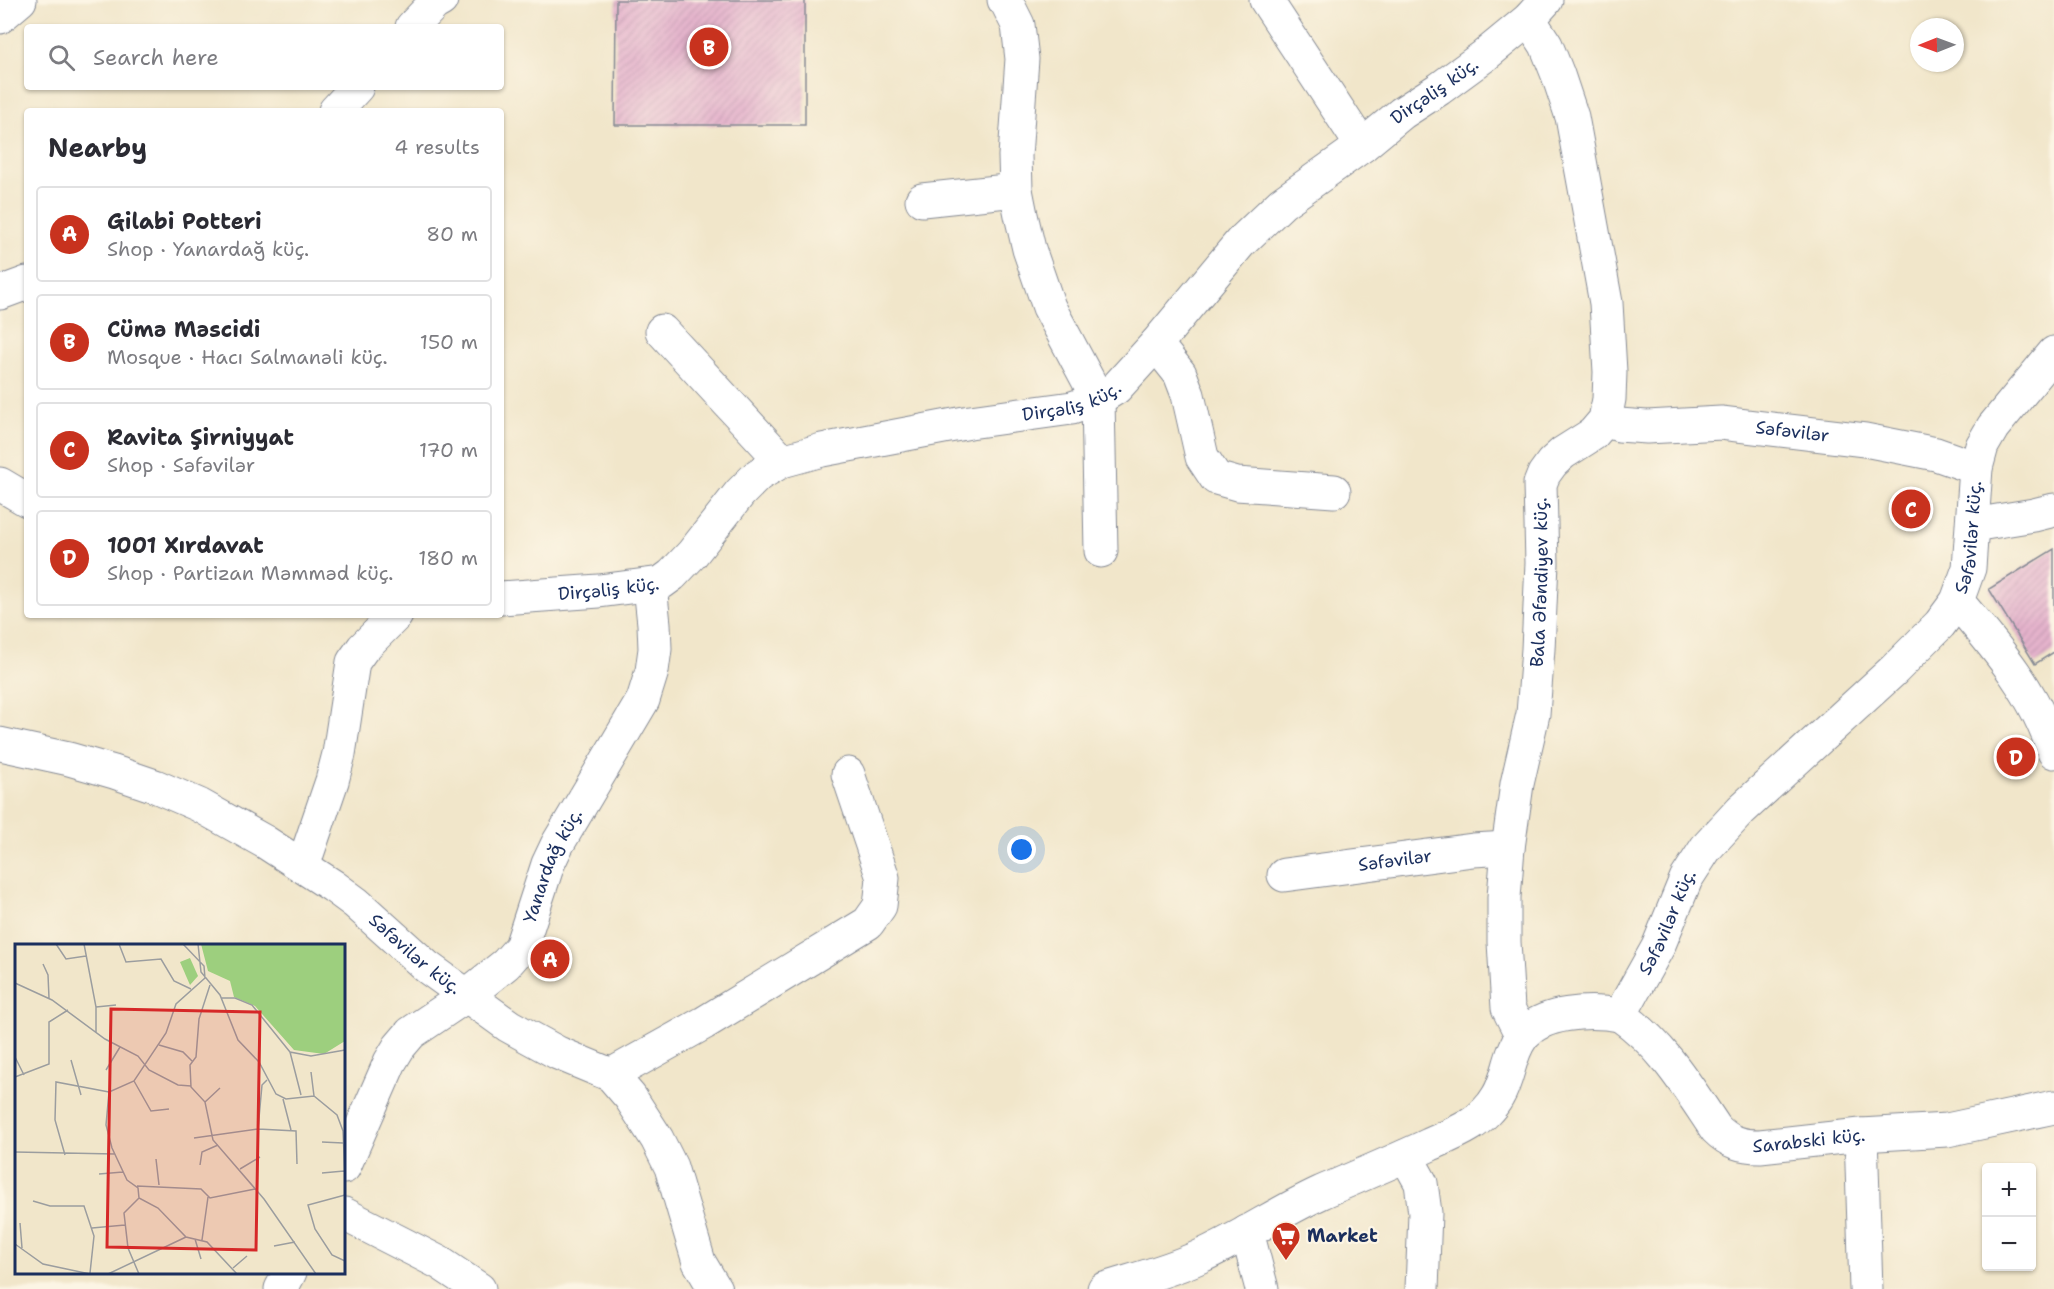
<!DOCTYPE html>
<html lang="en">
<head>
<meta charset="utf-8">
<style>
	:root { --surface:#fff; --page:#f2f2f3; --text:#2b2b33; --muted:#7c7c81; --line:#e1e1e2; --accent:#c8321e }
	body { margin:0; font-family:"Shantell Sans",sans-serif; background:var(--page); color:var(--text) }
	.controls { position:absolute; right:18px; bottom:18px; display:grid; overflow:hidden; border-radius:6px; box-shadow:0 2px 4px #0004 }
	.controls button { width:54px; height:54px; display:grid; place-items:center; padding:0; border:0; border-bottom:2px solid var(--line); background:var(--surface); color:var(--text); font:30px sans-serif }
	.compass { position:absolute; left:1910px; top:18px; width:54px; height:54px; border-radius:50%; background:var(--surface); box-shadow:0 2px 4px #0004; rotate:269deg }
	.you { position:absolute; left:1022px; top:850px; width:21px; height:21px; margin:-15px; border:4px solid #fff; border-radius:50%; background:#1a73e8; box-shadow:0 0 0 9px #1a73e833 }
	.badge { display:grid; place-items:center; width:39px; height:39px; border-radius:50%; background:var(--accent); color:#fff; font-size:20px; font-weight:700 }
	.pin { position:absolute; translate:-50% -50%; border:3px solid #fff; box-shadow:0 2px 6px #0006 }
	.list { margin:0; padding:0; list-style:none }
	h2 { display:flex; justify-content:space-between; align-items:center; height:78px; margin:0; padding:0 24px; font-size:26px }
	h2 small { font-size:20px; font-weight:400; color:var(--muted) }
	.list li { display:grid; grid-template-columns:39px 1fr auto; gap:18px; align-items:center; box-sizing:border-box; height:96px; margin:0 12px 12px; padding:0 12px; border:2px solid var(--line); border-radius:6px }
	.list b { display:block; font-size:22px; white-space:nowrap }
	.list p { margin:0; font-size:20px; white-space:nowrap; color:var(--muted) }
	.list em { font-size:20px; font-style:normal; color:var(--muted) }
	.icon { flex:none; width:33px; height:33px; fill:none; stroke:currentColor; stroke-width:2; stroke-linecap:round; stroke-linejoin:round }
	.map { position:relative; flex:none; width:2054px; height:1289px; overflow:hidden }
	.search { position:absolute; background:var(--surface); box-shadow:0 2px 4px #0004; left:24px; top:24px; width:480px; height:66px; display:flex; align-items:center; gap:15px; box-sizing:border-box; padding:0 21px; border-radius:6px; color:var(--muted); font-size:22px }
	.panel { position:absolute; background:var(--surface); box-shadow:0 2px 4px #0004; left:24px; top:108px; width:480px; height:510px; border-radius:6px }
	.map>svg:first-child { display:block }
	.building { fill:url(#building-hatch) }
	.lines { fill:none; stroke-linecap:round; stroke-linejoin:round }
	.street-casing { stroke:#868a94; stroke-width:35 }
	.secondary-casing { stroke:#868a94; stroke-width:35 }
	.street { stroke:#fff; stroke-width:33 }
	.secondary { stroke:#fff; stroke-width:33 }
	.labels { text-anchor:middle; stroke-width:4.5; stroke-linejoin:round; paint-order:stroke }
	.street-label { font-size:18px; fill:#1b2f5e; stroke:#fcf5e5 }
	.poi-label { font-size:18px; font-weight:bold; fill:#1b2f5e; stroke:#fcf5e5; text-anchor:start }
	.inset-road { fill:none; stroke:#9b9d9f; stroke-width:1.5 }
	.view { fill:#d62828; fill-opacity:0.15; stroke:#d62828; stroke-width:3 }
	.inset-edge { fill:none; stroke:#1b2f5e; stroke-width:3 }
</style>
</head>
<body>
<div class="map">
<svg width="2054" height="1289" viewBox="0 0 2054 1289">
	<defs>
		<pattern id="building-hatch" width="6" height="6" patternUnits="userSpaceOnUse" patternTransform="scale(1.5)"><rect width="6" height="6" fill="#e5b3cc"/><path d="M-1 1l2-2M0 6l6-6M5 7l2-2" fill="none" stroke="#c49ab2"/></pattern>
	</defs>
	<rect width="100%" height="100%" fill="#fcf5e5"/>
	<filter id="ink" filterUnits="userSpaceOnUse"><feTurbulence type="fractalNoise" baseFrequency=".0167" numOctaves="2"/><feDisplacementMap in="SourceGraphic" scale="12" xChannelSelector="R" yChannelSelector="G"/><feConvolveMatrix kernelMatrix="1 2 1 2 8 2 1 2 1" color-interpolation-filters="sRGB"/></filter>
	<filter id="wash" filterUnits="userSpaceOnUse"><feTurbulence type="fractalNoise" baseFrequency=".008" numOctaves="4" result="noise"/><feDisplacementMap in="SourceGraphic" scale="24" xChannelSelector="R" yChannelSelector="G"/><feGaussianBlur stdDeviation="1.35" result="paint"/><feColorMatrix in="noise" values="0 0 0 0 0 0 0 0 0 0 0 0 0 0 0 0 0 1.4 0 .05"/><feComposite in="paint" operator="in"/></filter>
	<g filter="url(#wash)">
		<rect width="100%" height="100%" fill="#f1e6ca"/>
		<g id="blocks">
			<g class="building">
				<polygon points="616,0 805,0 805,125 615,125"/>
				<polygon points="2054,549 2054,652 2035,664 1989,589"/>
			</g>
		</g>
	</g>
	<g filter="url(#ink)">
		<use href="#blocks" fill-opacity="0" stroke="#868a94" stroke-width="1.5"/>
		<g class="lines">
			<g class="street-casing">
				<g id="street">
					<polyline points="1004,0 1007,3 1018,25 1022,59 1015,156 1016,190 1021,215 1029,249 1049,307 1098,399 1101,551"/>
					<polyline points="1266,0 1362,146"/>
					<polyline points="0,17 20,0"/>
					<polyline points="922,200 1016,190"/>
					<polyline points="662,331 782,461"/>
					<polyline points="1156,344 1180,374 1188,395 1202,457 1216,478 1237,484 1334,491"/>
					<path id="s1" d="M1605,420L1619,425L1647,427L1721,423L1865,440L1936,454L1976,468"/>
					<polyline points="0,484 27,500"/>
					<polyline points="1973,525 2034,515 2054,510"/>
					<path id="s2" d="M501,598L599,591L661,583L672,575L692,554L740,493L758,475L782,461L822,450L970,422L1072,408L1098,399L1116,388L1156,344L1240,243L1282,203L1362,146L1402,113L1439,89L1484,56L1529,19L1546,0"/>
					<path d="M1957,601C1996,647 2036,693 2054,752"/>
					<path id="s3" d="M0,744L69,759L114,772L155,786L199,805L265,842L333,886L356,903L427,967L509,1026L558,1053L611,1075L630,1097L657,1139L671,1167L699,1262L715,1289"/>
					<polyline points="303,866 332,781 339,754 353,662 363,648 396,615"/>
					<path id="s4" d="M1284,875L1473,850L1508,848"/>
					<path id="s5" d="M1620,1015C1663,1045 1687,1086 1716,1129C1729,1142 1741,1146 1760,1146L1861,1135L1947,1130L2054,1107"/>
					<path id="s6" d="M1522,1036L1508,1008L1504,942V897L1508,848L1517,784L1533,714L1538,649L1542,563L1540,484L1544,474L1552,463L1563,453L1593,434L1605,420L1609,399L1610,372L1606,303L1572,117L1558,75L1546,45L1529,19"/>
					<polyline points="611,1075 704,1023 868,923 880,906 883,878 848,774"/>
					<polyline points="1861,1135 1866,1289"/>
					<polyline points="1406,1156 1421,1183 1425,1213 1422,1289"/>
					<path id="s7" d="M344,1167L390,1062L399,1047L411,1033L466,996L506,964L521,947L548,864L557,845L643,700L652,671L655,649L654,624L650,586"/>
					<polyline points="344,1214 440,1263 479,1289"/>
					<polyline points="1247,1232 1262,1289"/>
					<polyline points="281,1289 290,1272"/>
					<path id="s8" d="M1104,1289C1136,1279 1169,1271 1199,1257C1241,1238 1279,1212 1320,1193C1356,1177 1393,1162 1429,1145C1442,1139 1457,1133 1470,1125C1480,1119 1492,1107 1498,1096C1509,1078 1509,1054 1522,1037C1541,1011 1591,1010 1620,1015L1658,947L1686,879L1706,848L1741,810L1894,670L1940,624L1957,601L1969,568L1976,468L1982,446L1993,427L2054,353"/>
				</g>
			</g>
			<g class="secondary-casing">
				<g id="secondary">
					<polyline points="412,27 434,4 441,0"/>
					<polyline points="335,111 357,87"/>
					<polyline points="0,293 27,283"/>
				</g>
			</g>
			<use href="#street" class="street"/>
			<use href="#secondary" class="secondary"/>
		</g>
	</g>
	<defs>
		<g id="supermarket-pin" transform="scale(1.5)"><path d="M0 17L-7.5 6A9.5 9.5 0 1 1 7.5 6Z" fill="#c8321e" stroke="#fcf5e5"/><path d="M-6-5.5h2.5l.6 2H6L4.5 2H-2.5L-4.4-4H-6ZM-1.5 3.2a1.3 1.3 0 1 0 .1 0ZM3 3.2a1.3 1.3 0 1 0 .1 0Z" fill="#fff"/></g>
	</defs>
	<g fill-rule="evenodd">
		<use href="#supermarket-pin" x="1286" y="1236"/>
	</g>
	<g class="labels">
		<g class="street-label">
			<text dy="6" stroke="none"><textPath href="#s2" startOffset="1116">Dirçəliş küç.</textPath></text>
			<text dy="6" stroke="none"><textPath href="#s2" startOffset="630">Dirçəliş küç.</textPath></text>
			<text dy="6" stroke="none"><textPath href="#s1" startOffset="189">Səfəvilər</textPath></text>
			<text dy="6" stroke="none"><textPath href="#s8" startOffset="1218">Səfəvilər küç.</textPath></text>
			<text dy="6" stroke="none"><textPath href="#s6" startOffset="460">Bala Əfəndiyev küç.</textPath></text>
			<text dy="6" stroke="none"><textPath href="#s2" startOffset="108">Dirçəliş küç.</textPath></text>
			<text dy="6" stroke="none"><textPath href="#s4" startOffset="112">Səfəvilər</textPath></text>
			<text dy="6" stroke="none"><textPath href="#s7" startOffset="378">Yanardağ küç.</textPath></text>
			<text dy="6" stroke="none"><textPath href="#s8" startOffset="716">Səfəvilər küç.</textPath></text>
			<text dy="6" stroke="none"><textPath href="#s3" startOffset="472">Səfəvilər küç.</textPath></text>
			<text dy="6" stroke="none"><textPath href="#s5" startOffset="248">Sarabski küç.</textPath></text>
		</g>
		<g class="poi-label">
			<text x="1307" y="1242">Market</text>
		</g>
	</g>
	<g transform="translate(15 944)">
		<rect width="330" height="330" fill="#f1e6ca"/>
		<path d="M186,0H330V97L309,110L279,106L240,62L219,53L215,37L193,27Z" fill="#9dcf7e"/>
		<path d="M175,14L183,32L175,41L165,18Z" fill="#9dcf7e"/>
		<path class="inset-road" d="M41,0L51,15L71,12M69,0L81,63V88M104,0L111,18L146,15L159,37L176,45M168,0L189,22L190,34M183,0L186,28L205,51L223,96L244,118L261,150L271,155L299,152L322,171L328,187L330,232M28,20L33,31L34,54M190,34L161,60L151,89L119,137L94,148L91,181L97,204L112,236L123,244L124,254L143,264L171,293L192,298L222,330M0,39L37,56L90,95L123,112L134,126L163,141L176,142M195,41L184,75L181,113L175,121L176,143L190,158L198,196L249,255L301,330M206,54H220L237,61L275,108L296,112L330,106M81,63L101,61M144,101L168,108L177,117M275,108L286,151M0,113L9,131M56,116L66,151M91,126L105,103M296,128L299,152M0,133L34,120V78L53,66M119,137L136,167L154,165M268,155L276,186M190,158L205,144M243,185L281,187L282,220M179,194L243,185L247,141L252,136M307,198L328,199M0,208L100,210M50,211L40,176L41,138L94,148M141,215L144,241M185,221L187,208L203,201M225,225L245,213M307,229L329,227M84,230L108,228M122,242L186,245L195,254L240,245M330,251L293,261L300,285L317,311L330,317M18,257L35,262H69L79,292L75,329M5,279L7,304M77,284L110,281M180,295L186,315M187,296L193,253M0,300L28,320L75,330M259,302L280,298M218,324L232,312M93,330L171,293M124,330L113,304L109,269L124,254"/>
		<path class="view" d="M96,65L245,68L241,306L92,303Z"/>
		<rect width="330" height="330" class="inset-edge"/>
	</g>
</svg>
<div class="controls">
<button>+</button>
<button>−</button>
</div>
<svg class="compass" viewBox="-18 -18 36 36"><path d="M0-13l5 13h-10z" fill="#e53935"/><path d="M0 13l5-13h-10z" fill="#7c7c81"/></svg>
<div class="you"></div>
<div class="pin badge" style="left:550px;top:959px">A</div>
<div class="pin badge" style="left:709px;top:47px">B</div>
<div class="pin badge" style="left:1911px;top:509px">C</div>
<div class="pin badge" style="left:2016px;top:757px">D</div>
<div class="search"><svg class="icon" aria-label="search" viewBox="0 0 24 24"><circle cx="10" cy="10" r="6"/><path d="M15 15l6 6"/></svg>Search here</div>
<section class="panel">
<h2>Nearby<small>4 results</small></h2>
<ul class="list">
<li><span class="badge">A</span><div><b>Gilabi Potteri</b><p>Shop · Yanardağ küç.</p></div><em>80 m</em></li>
<li><span class="badge">B</span><div><b>Cümə Məscidi</b><p>Mosque · Hacı Salmanəli küç.</p></div><em>150 m</em></li>
<li><span class="badge">C</span><div><b>Ravita Şirniyyat</b><p>Shop · Səfəvilər</p></div><em>170 m</em></li>
<li><span class="badge">D</span><div><b>1001 Xırdavat</b><p>Shop · Partizan Məmməd küç.</p></div><em>180 m</em></li>
</ul>
</section>
</div>
</body>
</html>
